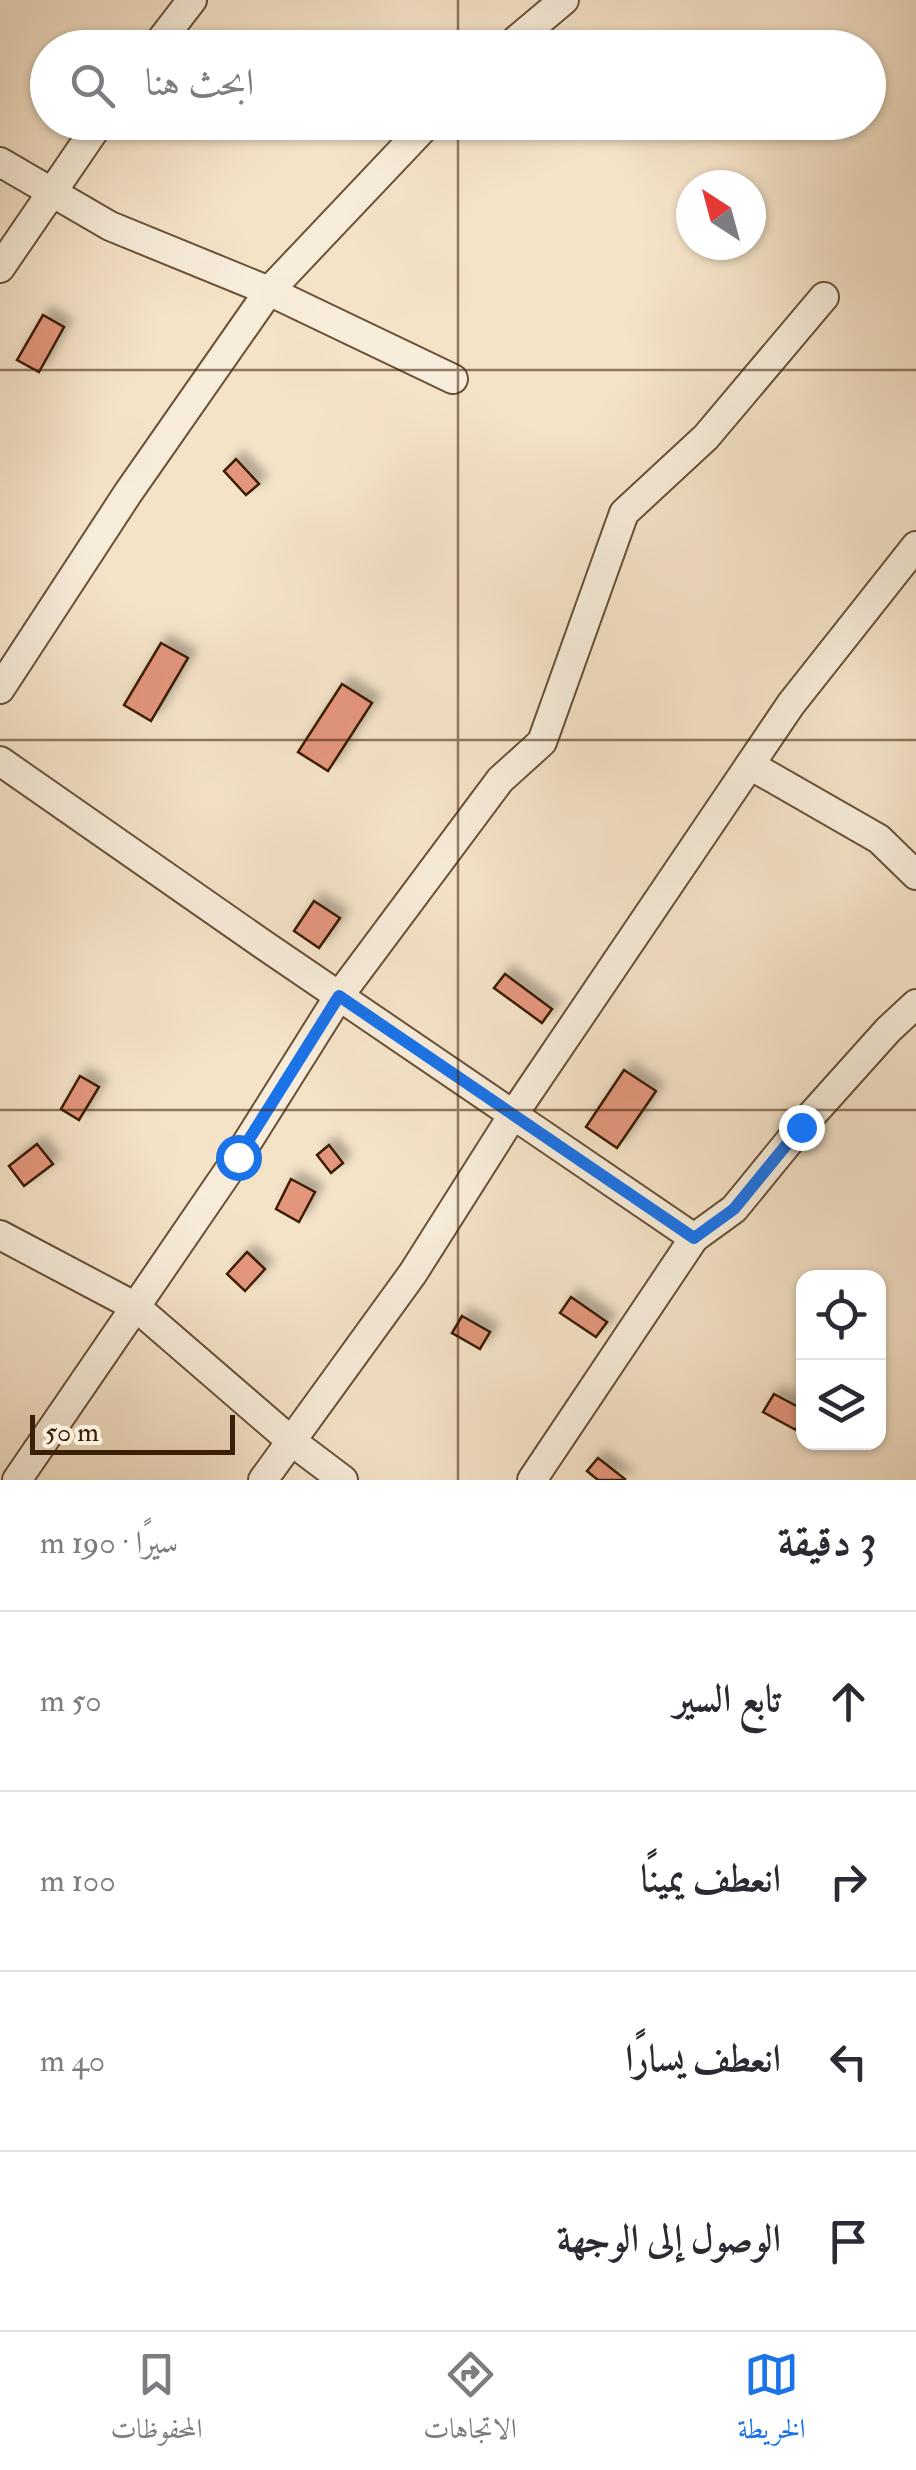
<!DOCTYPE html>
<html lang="ar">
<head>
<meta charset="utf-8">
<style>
	:root { --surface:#fff; --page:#f7f7f7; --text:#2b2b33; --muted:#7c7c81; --line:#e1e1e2; --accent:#1a73e8 }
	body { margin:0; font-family:"IM FELL Double Pica",Amiri,serif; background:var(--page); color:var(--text); direction:rtl }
	.controls { position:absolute; right:30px; bottom:30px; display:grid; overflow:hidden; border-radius:20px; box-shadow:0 2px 8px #0004 }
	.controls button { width:90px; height:90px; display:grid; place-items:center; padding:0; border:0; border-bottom:2px solid var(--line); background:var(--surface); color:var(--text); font:50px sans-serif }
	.compass { position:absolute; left:676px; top:170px; width:90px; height:90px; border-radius:50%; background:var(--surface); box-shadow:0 2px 8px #0004; rotate:324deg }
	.scale { position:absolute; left:30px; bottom:25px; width:205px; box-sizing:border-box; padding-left:10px; border:5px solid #3b1f06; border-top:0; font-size:28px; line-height:35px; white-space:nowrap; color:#3b1f06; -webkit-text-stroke:8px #f8eddb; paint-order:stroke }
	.stop { position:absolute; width:30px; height:30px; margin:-22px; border:8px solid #1a73e8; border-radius:50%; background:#fff }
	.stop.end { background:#1a73e8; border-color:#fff; box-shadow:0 2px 10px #0008 }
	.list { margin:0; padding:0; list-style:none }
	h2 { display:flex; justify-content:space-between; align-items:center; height:130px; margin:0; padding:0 40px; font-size:42px }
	h2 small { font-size:32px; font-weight:400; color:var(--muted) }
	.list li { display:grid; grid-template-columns:65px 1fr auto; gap:30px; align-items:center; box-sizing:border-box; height:180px; padding:0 40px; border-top:2px solid var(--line) }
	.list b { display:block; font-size:38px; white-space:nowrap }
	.list em { font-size:32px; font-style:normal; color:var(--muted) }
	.icon { flex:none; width:55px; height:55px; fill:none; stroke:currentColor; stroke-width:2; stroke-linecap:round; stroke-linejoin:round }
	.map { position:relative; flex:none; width:916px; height:1480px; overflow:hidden; direction:ltr }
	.search { position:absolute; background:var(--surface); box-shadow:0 2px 8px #0004; left:30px; right:30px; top:30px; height:110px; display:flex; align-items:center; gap:25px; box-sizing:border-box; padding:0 35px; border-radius:55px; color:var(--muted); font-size:38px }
	.sheet { height:850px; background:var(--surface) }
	nav { display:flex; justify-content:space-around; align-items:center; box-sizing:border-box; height:140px; border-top:2px solid var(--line); background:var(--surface); font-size:28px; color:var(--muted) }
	nav a { display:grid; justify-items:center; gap:5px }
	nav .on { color:var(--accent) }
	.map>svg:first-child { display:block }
	.building { fill:#e3967c; stroke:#3b1f06; stroke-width:2.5; filter:url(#shadow) }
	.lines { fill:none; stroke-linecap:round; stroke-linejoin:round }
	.street-casing { stroke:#6a5036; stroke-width:32 }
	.street { stroke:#f8eddb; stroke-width:28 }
	.route { stroke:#1a73e8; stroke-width:12 }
	.grid { fill:none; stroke:#3b1f06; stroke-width:2.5; stroke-opacity:0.55 }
</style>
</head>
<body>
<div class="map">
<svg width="916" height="1480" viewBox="0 0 916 1480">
	<defs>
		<filter id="shadow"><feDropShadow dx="8" dy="-8" stdDeviation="5" flood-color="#0004"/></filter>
	</defs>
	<rect width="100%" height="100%" fill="#f5e3c8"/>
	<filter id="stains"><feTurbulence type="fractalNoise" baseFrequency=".002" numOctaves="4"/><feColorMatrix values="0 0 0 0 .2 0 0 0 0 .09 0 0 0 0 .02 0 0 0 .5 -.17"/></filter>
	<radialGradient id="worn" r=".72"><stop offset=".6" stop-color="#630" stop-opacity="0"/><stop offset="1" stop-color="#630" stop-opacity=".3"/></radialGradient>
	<g class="building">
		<polygon points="43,315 64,327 39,372 17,360"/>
		<polygon points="236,459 259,484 246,495 224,471"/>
		<polygon points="161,643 188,658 151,721 124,705"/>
		<polygon points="342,684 372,703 328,771 298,752"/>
		<polygon points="314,901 340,918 319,948 294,931"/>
		<polygon points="505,974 552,1009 542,1023 494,988"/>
		<polygon points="624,1070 656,1091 617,1148 586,1127"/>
		<polygon points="80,1076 99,1087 79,1120 61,1109"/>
		<polygon points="37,1144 53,1164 24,1186 9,1166"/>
		<polygon points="329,1145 343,1163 331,1173 317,1155"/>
		<polygon points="291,1179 315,1192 299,1222 276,1209"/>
		<polygon points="247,1252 265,1269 245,1291 227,1274"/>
		<polygon points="571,1297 607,1322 596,1337 560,1313"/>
		<polygon points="462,1316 490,1332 480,1349 452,1333"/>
		<polygon points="774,1394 804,1410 796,1430 763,1412"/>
		<polygon points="598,1458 625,1479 624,1480 598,1480 587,1471"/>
	</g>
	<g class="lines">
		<g class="street-casing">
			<g id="street">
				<polyline points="155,48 192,0"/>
				<polyline points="507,48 564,0"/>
				<polyline points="0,162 110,226 269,291 453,379"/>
				<polyline points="0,268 100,122"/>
				<polyline points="0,689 128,493 269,291 429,122"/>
				<polyline points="0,761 264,945 694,1238 734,1209 801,1127 888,1030 916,1004"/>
				<polyline points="750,765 879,839 916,875"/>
				<polyline points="0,1235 136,1307 290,1440 343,1480"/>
				<polyline points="17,1480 238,1157 339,996 500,780 542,742 624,513 706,437 824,297"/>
				<polyline points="263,1480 413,1273 513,1115 791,704 916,546"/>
				<polyline points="532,1480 694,1238"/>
			</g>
		</g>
		<use href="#street" class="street"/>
	</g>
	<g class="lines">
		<polyline class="route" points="238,1157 339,996 694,1238 734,1209 801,1127"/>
	</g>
	<path class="grid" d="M458,0V48M458,122V1480M0,370H916M0,740H916M0,1110H916"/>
	<rect width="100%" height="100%" filter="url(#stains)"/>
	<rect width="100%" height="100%" fill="url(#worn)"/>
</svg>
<div class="controls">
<button><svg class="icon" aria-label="locate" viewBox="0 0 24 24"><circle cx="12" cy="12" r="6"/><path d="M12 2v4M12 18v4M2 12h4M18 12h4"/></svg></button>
<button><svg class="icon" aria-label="layers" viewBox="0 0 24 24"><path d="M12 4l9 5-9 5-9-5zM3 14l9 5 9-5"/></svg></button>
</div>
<svg class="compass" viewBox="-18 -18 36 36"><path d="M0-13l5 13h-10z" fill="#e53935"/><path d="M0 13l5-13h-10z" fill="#7c7c81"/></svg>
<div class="scale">50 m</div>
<div class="stop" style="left:238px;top:1157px"></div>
<div class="stop end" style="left:801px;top:1127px"></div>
<div class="search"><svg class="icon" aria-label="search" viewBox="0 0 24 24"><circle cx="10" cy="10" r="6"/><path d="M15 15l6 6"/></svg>ابحث هنا</div>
</div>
<section class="sheet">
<h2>3 دقيقة<small>سيرًا · 190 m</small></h2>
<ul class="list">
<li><svg class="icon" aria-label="ahead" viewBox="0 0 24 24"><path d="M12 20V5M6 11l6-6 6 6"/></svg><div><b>تابع السير</b></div><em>50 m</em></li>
<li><svg class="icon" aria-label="right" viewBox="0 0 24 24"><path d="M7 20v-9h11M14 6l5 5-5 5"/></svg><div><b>انعطف يمينًا</b></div><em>100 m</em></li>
<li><svg class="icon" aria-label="left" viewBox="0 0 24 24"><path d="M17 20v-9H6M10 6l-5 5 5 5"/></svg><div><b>انعطف يسارًا</b></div><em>40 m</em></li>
<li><svg class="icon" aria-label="arrive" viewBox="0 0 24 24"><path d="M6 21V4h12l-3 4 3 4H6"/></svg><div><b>الوصول إلى الوجهة</b></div></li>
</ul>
</section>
<nav>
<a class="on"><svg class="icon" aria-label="map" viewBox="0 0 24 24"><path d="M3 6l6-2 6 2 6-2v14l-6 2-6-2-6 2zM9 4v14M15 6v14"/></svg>الخريطة</a>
<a><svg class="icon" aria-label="directions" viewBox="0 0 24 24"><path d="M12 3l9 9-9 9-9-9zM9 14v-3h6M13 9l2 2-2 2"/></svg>الاتجاهات</a>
<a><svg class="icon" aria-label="saved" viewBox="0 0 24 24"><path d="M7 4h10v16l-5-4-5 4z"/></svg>المحفوظات</a>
</nav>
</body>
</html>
